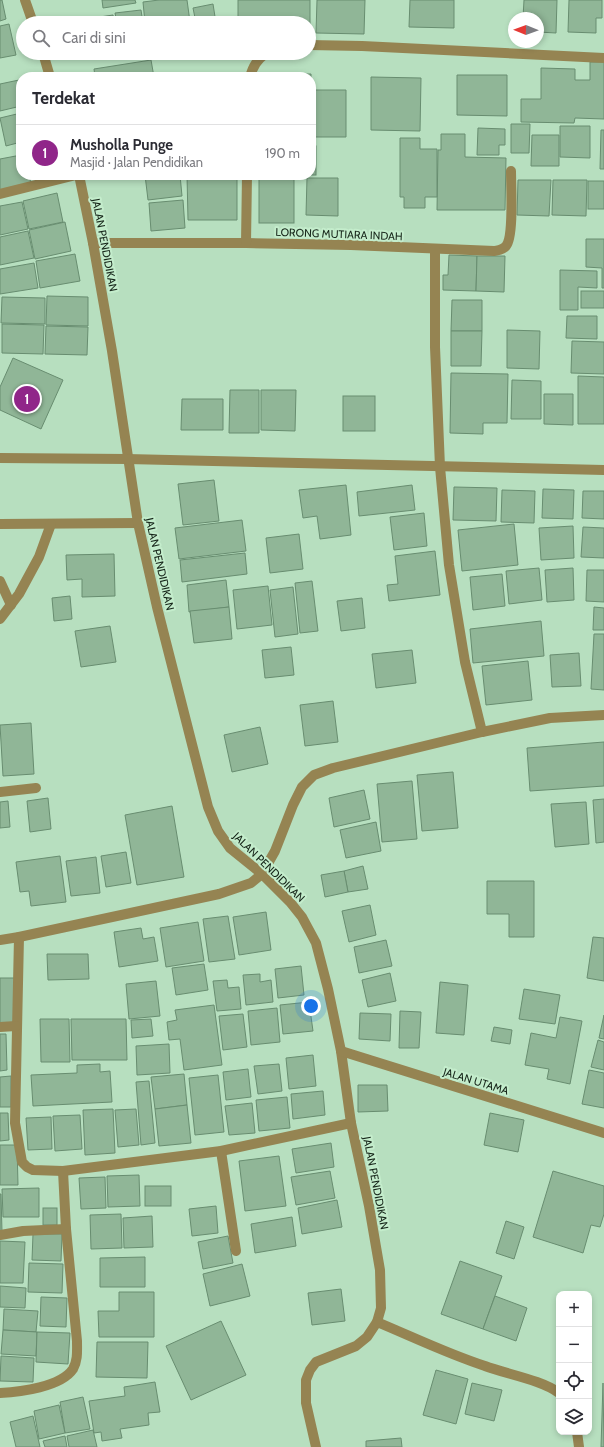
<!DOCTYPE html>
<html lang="id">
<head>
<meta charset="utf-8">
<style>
	:root { --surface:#fff; --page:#f2f2f3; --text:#2b2b33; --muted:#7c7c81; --line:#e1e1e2; --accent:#902689 }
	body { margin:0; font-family:Cabin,sans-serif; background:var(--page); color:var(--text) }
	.controls { position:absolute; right:12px; bottom:12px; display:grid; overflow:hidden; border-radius:8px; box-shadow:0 2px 6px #0003 }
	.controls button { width:36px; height:36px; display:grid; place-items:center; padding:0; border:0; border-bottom:1px solid var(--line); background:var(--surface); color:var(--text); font:20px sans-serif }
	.compass { position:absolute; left:508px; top:12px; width:36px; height:36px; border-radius:50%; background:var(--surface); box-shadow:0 2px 6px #0003; rotate:271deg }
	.you { position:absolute; left:311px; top:1006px; width:14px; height:14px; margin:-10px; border:3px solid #fff; border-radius:50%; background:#1a73e8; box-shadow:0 0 0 6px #1a73e833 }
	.badge { display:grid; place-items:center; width:26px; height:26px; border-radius:50%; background:var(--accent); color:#fff; font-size:13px; font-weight:700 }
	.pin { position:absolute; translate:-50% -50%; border:2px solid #fff; box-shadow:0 1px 4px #0006 }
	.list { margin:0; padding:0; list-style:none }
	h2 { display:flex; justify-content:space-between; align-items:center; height:52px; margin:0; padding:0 16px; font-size:17px }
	h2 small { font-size:13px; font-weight:400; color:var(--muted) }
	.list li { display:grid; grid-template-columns:26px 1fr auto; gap:12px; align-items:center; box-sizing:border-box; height:56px; padding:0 16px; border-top:1px solid var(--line) }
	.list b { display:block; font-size:15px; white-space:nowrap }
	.list p { margin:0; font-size:13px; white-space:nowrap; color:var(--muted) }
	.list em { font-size:13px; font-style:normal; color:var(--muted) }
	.icon { flex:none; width:22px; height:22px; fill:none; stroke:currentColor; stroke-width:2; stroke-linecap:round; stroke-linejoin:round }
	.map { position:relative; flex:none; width:604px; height:1447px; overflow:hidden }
	.search { position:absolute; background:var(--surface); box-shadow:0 2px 6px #0003; left:16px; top:16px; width:300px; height:44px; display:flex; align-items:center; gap:10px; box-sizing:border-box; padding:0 14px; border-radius:22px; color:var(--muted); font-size:15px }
	.panel { position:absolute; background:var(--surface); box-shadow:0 2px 6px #0003; left:16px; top:72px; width:300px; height:108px; border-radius:16px }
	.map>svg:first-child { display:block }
	.building { fill:#90b697; stroke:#688d70 }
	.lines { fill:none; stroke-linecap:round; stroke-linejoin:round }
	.lane { stroke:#958452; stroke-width:10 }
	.street { stroke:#958452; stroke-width:10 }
	.labels { text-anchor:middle; stroke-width:4; stroke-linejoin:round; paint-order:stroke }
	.street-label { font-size:11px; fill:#162519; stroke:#c4edcc }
</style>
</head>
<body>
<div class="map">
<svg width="604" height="1447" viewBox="0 0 604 1447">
	<rect width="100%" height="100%" fill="#b7dfbf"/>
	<g class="building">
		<polygon points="0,0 2,0 6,19 0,21"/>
		<polygon points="102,0 135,0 136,3 103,8"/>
		<polygon points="159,0 187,0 190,22 145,23 143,2"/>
		<polygon points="238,0 310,0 310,32 309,32 309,23 238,23"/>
		<polygon points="317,0 365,0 364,34 316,33"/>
		<polygon points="410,0 454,0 454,28 409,27"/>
		<polygon points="524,0 557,0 556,33 538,32 538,18 523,18"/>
		<polygon points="569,0 602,0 602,18 596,18 596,33 568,32"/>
		<polygon points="213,4 216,23 196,23 193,8"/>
		<polygon points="141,10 143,23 117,23 115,13"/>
		<polygon points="113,15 114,23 73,23 73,21"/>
		<polygon points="9,24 16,55 0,58 0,26"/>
		<polygon points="151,60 154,77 95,77 94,69"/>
		<polygon points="590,62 604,62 604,119 575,118 574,123 521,122 521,99 541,99 541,68 575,69 575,80 590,80"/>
		<polygon points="286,74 311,74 311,90 346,90 346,137 311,137 311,77 286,77"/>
		<polygon points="457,75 507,75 507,116 457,115"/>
		<polygon points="371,77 421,78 420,131 371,130"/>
		<polygon points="19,80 21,89 21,106 0,111 0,84"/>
		<polygon points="21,113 21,142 6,146 0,118"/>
		<polygon points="511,124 530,124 529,153 511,153"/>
		<polygon points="560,126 590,126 590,158 560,157"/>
		<polygon points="478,128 505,129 505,145 499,145 499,155 477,155"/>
		<polygon points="601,130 604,130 604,169 600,169"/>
		<polygon points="441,134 465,134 465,157 506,158 505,210 437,210 438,150 441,150"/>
		<polygon points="532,135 559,135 559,166 531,166"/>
		<polygon points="400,138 420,138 420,149 437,149 437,197 425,197 425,208 404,208 404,197 400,197"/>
		<rect x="311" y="146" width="5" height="29"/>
		<polygon points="21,155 21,175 29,175 31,184 0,191 0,159"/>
		<polygon points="145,175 180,175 182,196 148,200"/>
		<polygon points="187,175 237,175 237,220 188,220"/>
		<rect x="259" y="177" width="35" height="46"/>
		<polygon points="307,178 338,178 338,216 306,215"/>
		<polygon points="518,180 551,180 549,216 517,215"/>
		<polygon points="553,180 587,180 586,216 552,215"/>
		<rect x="588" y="181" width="16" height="28"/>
		<polygon points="57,193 63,222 29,229 23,201"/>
		<polygon points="183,200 185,228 151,231 149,203"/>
		<polygon points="22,202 28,229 0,235 0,206"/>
		<polygon points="65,222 71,251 35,259 29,230"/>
		<polygon points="28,231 34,258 0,265 0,237"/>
		<polygon points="586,239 604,239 604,288 602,288 602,268 586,267"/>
		<polygon points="75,254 80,281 40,288 36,261"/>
		<polygon points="449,255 477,256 476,291 443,290 443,275 448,275"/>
		<polygon points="477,256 505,256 504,292 476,291"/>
		<polygon points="34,263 38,288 0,294 0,269"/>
		<polygon points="560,270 597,271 597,288 578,287 578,310 560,310"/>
		<rect x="581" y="291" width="23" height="17"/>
		<polygon points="47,296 88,297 88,326 46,325"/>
		<polygon points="2,297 45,298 45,324 1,323"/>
		<polygon points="452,300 482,300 482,331 451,331"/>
		<polygon points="567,316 597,316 597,339 566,338"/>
		<polygon points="2,324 44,325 43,354 2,353"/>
		<polygon points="46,326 88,327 87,355 45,354"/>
		<polygon points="507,330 540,331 539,369 507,368"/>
		<polygon points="451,331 482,331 481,366 451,366"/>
		<polygon points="572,341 604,342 604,374 571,373"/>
		<polygon points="13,358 63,380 41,429 0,410 0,387"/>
		<polygon points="451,373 508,374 507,423 483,423 483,434 450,433"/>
		<polygon points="578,376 604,377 604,424 578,424"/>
		<polygon points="512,380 541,381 541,419 511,419"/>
		<polygon points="230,390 259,390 259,433 229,433"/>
		<polygon points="261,390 296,390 295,431 261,430"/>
		<polygon points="544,394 573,394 573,425 544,424"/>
		<rect x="343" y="396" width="32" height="35"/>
		<polygon points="182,399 223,399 223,430 181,430"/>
		<polygon points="214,480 219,521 183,525 178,484"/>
		<polygon points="346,485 351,535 320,539 317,516 303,518 299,490"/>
		<polygon points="412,485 415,510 359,516 357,492"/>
		<polygon points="454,487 497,488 496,521 453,520"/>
		<polygon points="543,489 574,490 573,519 542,518"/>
		<polygon points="502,490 535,491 534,523 501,522"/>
		<polygon points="583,491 604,491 604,519 582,518"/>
		<polygon points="424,513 427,546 394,550 390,517"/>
		<polygon points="242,520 246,551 179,559 175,528"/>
		<polygon points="514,524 518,565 462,571 458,530"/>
		<polygon points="573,526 574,558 541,560 539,528"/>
		<polygon points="583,527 604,528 604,558 581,557"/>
		<polygon points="299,534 303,569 270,573 266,538"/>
		<polygon points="435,551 440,595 389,601 387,585 398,584 395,556"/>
		<polygon points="245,553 247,574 182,582 180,560"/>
		<polygon points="114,554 115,596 82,597 82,579 67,580 66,555"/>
		<polygon points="539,568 542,600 509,604 506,571"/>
		<polygon points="573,568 574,600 547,602 545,570"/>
		<polygon points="587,570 604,570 604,602 586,601"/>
		<polygon points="502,574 505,606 473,610 470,577"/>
		<polygon points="226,580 229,607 189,612 187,585"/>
		<polygon points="312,581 318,631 300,633 295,583"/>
		<polygon points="268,586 272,625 237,629 233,590"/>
		<polygon points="293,587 298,634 275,637 270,590"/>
		<polygon points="70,596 72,619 54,621 52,598"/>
		<polygon points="362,598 365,628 341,631 337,601"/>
		<polygon points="229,607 232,639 194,643 190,611"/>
		<polygon points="594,607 604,608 604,630 593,630"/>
		<polygon points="541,621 544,656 473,663 470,629"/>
		<polygon points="110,626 116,662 81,667 75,631"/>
		<polygon points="594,634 604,634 604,690 591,689"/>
		<polygon points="291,647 294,675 265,678 262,650"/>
		<polygon points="412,650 416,683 376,688 372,654"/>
		<polygon points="579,653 581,686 552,687 550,655"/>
		<polygon points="528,661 532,700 486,705 482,666"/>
		<polygon points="333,701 338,742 305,746 300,705"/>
		<polygon points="31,723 34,774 3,776 0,725"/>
		<polygon points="260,727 268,764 232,772 224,735"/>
		<polygon points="604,742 604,786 530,791 527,748"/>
		<polygon points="453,772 458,828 422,831 417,775"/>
		<polygon points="412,781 417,839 382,842 377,784"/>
		<polygon points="364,790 370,819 334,827 329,798"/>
		<polygon points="48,798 51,829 30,832 27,801"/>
		<polygon points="604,799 604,842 596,843 593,800"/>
		<polygon points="8,801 10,827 0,828 0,802"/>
		<polygon points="586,802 589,844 555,847 551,804"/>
		<polygon points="172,806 184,877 137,885 125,815"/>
		<polygon points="376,822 381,851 346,858 340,830"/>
		<polygon points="126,852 131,883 106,887 101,856"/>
		<polygon points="60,856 66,902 31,906 29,891 20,892 16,862"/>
		<polygon points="96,857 100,893 71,896 66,861"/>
		<polygon points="363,866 368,889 348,892 344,871"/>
		<polygon points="344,871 348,892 325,897 321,875"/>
		<polygon points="487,881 534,881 534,937 509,937 509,914 487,914"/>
		<polygon points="370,905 376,935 349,942 342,911"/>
		<polygon points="266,912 271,950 239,955 233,917"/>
		<polygon points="228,916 235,959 209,962 203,919"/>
		<polygon points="198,922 204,961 166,967 160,928"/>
		<polygon points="141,928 143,939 154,937 158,961 119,967 114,932"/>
		<polygon points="593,937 604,938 604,981 587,978"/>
		<polygon points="386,940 392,966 359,973 354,947"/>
		<polygon points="47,954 88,954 89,979 48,980"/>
		<polygon points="204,964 208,990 176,995 172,968"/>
		<polygon points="301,966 304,995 278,998 275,969"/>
		<polygon points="390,973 396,1001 368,1007 362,980"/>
		<polygon points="260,974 260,982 271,980 273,1002 246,1005 243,975"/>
		<rect x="0" y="978" width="15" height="47"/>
		<polygon points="227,980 228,988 239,987 241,1009 217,1011 213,981"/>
		<polygon points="156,981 160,1016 129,1019 126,984"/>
		<polygon points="440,982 468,985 464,1035 436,1033"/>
		<polygon points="524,989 560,995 555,1024 519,1019"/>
		<polygon points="309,1002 313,1031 283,1034 280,1005"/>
		<polygon points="214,1005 222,1065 184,1070 180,1039 169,1040 167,1022 177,1020 175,1010"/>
		<polygon points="277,1008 280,1042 251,1045 248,1011"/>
		<polygon points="400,1011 421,1012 419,1048 399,1048"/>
		<polygon points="360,1013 391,1014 390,1041 359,1039"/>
		<polygon points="243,1014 247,1047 223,1050 219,1016"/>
		<polygon points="604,1015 604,1039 599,1038"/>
		<polygon points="560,1017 582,1021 570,1084 547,1079 549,1069 525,1065 531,1033 556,1038"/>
		<polygon points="40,1019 69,1019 70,1062 41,1062"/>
		<polygon points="71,1019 126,1019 127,1060 72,1060"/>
		<polygon points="151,1019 153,1036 132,1038 131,1020"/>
		<polygon points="494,1027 512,1030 510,1044 491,1041"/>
		<polygon points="0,1034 6,1034 7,1070 0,1071"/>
		<polygon points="598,1040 604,1042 604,1070 591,1067"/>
		<polygon points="169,1044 170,1073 137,1075 136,1046"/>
		<polygon points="313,1055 316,1086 289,1089 286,1058"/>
		<polygon points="100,1064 100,1072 110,1071 112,1102 33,1106 31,1075 77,1073 77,1065"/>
		<polygon points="279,1064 282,1091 258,1094 254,1066"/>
		<polygon points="248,1069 251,1097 226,1100 223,1072"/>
		<polygon points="589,1070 604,1073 604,1108 582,1104"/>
		<polygon points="184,1074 187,1105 155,1109 151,1077"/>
		<polygon points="218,1075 224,1132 195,1135 189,1078"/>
		<polygon points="11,1076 11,1107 0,1107 0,1077"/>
		<polygon points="149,1081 155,1143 141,1145 136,1082"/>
		<polygon points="358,1085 387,1085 388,1111 358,1112"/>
		<polygon points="323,1091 325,1115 293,1119 291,1094"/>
		<polygon points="287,1097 290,1128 259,1131 256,1100"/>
		<polygon points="252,1103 255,1133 229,1135 225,1106"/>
		<polygon points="187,1105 191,1143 159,1146 155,1109"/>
		<polygon points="113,1109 115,1153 85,1155 83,1110"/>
		<polygon points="136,1109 139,1145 118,1147 115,1110"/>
		<polygon points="0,1113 8,1113 9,1140 0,1141"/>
		<polygon points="490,1113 524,1120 518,1152 484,1145"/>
		<polygon points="80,1115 82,1149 55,1151 53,1116"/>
		<polygon points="51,1117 52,1149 28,1150 26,1118"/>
		<polygon points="331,1143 334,1167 296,1173 292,1149"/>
		<polygon points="0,1145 17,1145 18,1185 0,1185"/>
		<polygon points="279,1156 286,1206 245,1211 239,1161"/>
		<polygon points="330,1171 335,1198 296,1205 291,1177"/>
		<polygon points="553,1171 604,1186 604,1214 600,1227 591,1225 583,1253 533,1237"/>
		<polygon points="139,1175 140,1206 108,1207 107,1176"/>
		<polygon points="105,1177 106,1208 81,1209 79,1178"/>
		<rect x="145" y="1186" width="26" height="20"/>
		<polygon points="39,1188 39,1217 3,1217 2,1189"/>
		<polygon points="0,1194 1,1194 2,1232 0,1232"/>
		<polygon points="337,1200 342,1227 302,1234 298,1208"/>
		<polygon points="216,1206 218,1233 192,1236 189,1209"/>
		<rect x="43" y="1208" width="14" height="17"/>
		<polygon points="121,1214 122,1248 91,1249 90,1215"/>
		<polygon points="152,1216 153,1247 124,1248 123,1218"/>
		<polygon points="292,1217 296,1246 255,1253 251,1224"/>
		<polygon points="506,1221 524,1227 514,1259 496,1253"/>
		<polygon points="33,1234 62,1234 61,1261 32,1260"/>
		<polygon points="228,1236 233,1263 203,1269 198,1242"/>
		<polygon points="0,1241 25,1242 23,1283 0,1283"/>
		<polygon points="145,1257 145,1287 100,1287 100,1258"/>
		<polygon points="460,1261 502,1276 483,1329 441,1314"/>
		<polygon points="29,1263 63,1264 62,1293 28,1292"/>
		<polygon points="242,1264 250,1296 210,1306 203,1274"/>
		<polygon points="0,1286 26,1288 25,1308 0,1307"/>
		<polygon points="341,1289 345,1321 312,1325 308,1293"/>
		<polygon points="119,1292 154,1292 154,1337 99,1337 98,1311 119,1311"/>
		<polygon points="495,1296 527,1308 516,1341 483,1329"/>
		<polygon points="41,1297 67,1298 66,1327 40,1326"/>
		<polygon points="4,1309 38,1311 36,1332 3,1330"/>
		<polygon points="221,1321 246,1375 191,1400 166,1346"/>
		<polygon points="3,1330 37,1332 36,1356 1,1354"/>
		<polygon points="37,1332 70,1333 68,1364 36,1362"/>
		<polygon points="97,1342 148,1342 147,1378 96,1377"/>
		<polygon points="1,1356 34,1358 33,1382 0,1381"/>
		<polygon points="436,1370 468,1379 456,1424 423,1415"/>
		<polygon points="155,1382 160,1412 148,1413 149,1425 120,1429 122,1438 102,1441 101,1432 94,1433 89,1401 125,1396 124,1387"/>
		<polygon points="472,1383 502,1390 494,1421 465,1414"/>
		<polygon points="603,1383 604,1447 601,1447"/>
		<polygon points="83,1397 90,1429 65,1433 60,1402"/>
		<polygon points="59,1405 65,1433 39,1439 34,1411"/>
		<polygon points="33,1416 40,1447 16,1447 10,1422"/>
		<polygon points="93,1430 97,1447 69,1447 67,1436"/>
		<polygon points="65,1436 67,1447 45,1447 43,1441"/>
		<polygon points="401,1438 402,1447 366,1447 366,1441"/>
	</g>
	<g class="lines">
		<g class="lane">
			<polyline points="0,524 138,523"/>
			<polyline points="0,581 11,605"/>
			<polyline points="0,619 19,594 39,557 51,524"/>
		</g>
		<g class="street">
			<polyline points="25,0 33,23"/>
			<polyline points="309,45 362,46 604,58"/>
			<polyline points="43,53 50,77"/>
			<path d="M250,77C253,66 257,60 266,53"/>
			<polyline points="79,175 93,243 112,351 138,523 157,607 208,807 218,831 230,848 262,874 290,902 302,917 316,943 328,989 341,1051 351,1123 369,1206 380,1270 381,1308 377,1322 367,1337 356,1346 316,1362 310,1370 306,1380 306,1403 316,1447"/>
			<polyline points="0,194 76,175"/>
			<path d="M93,243H246L351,245L494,251C499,250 503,250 506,246C514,237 511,186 511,171"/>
			<polyline points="246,243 247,175"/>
			<polyline points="435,249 435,347 440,467 449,565 465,662 482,732"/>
			<polyline points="0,458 127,459 604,470"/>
			<polyline points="0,792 36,788"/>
			<polyline points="19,937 15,1123 22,1162 27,1167 33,1170 63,1171 221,1151 351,1123"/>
			<polyline points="0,940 19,937 219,894 251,883 262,874 275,851 293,805 302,787 314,775 333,768 482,732 550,718 604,715"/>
			<polyline points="0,1027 16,1026"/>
			<polyline points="341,1051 604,1133"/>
			<polyline points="221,1151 236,1251"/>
			<polyline points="0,1235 23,1231 66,1229"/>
			<path d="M377,1322C413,1337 448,1354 485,1366C506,1374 542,1380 559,1393"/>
			<path d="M0,1393C20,1392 61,1387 73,1369C78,1360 77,1351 77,1341L66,1229L63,1171"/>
			<polyline points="577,1432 579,1447"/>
		</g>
	</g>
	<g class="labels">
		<g class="street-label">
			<text transform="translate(339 234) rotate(2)" y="4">LORONG MUTIARA INDAH</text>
			<text transform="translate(105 245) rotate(79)" y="4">JALAN PENDIDIKAN</text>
			<text transform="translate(160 564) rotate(77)" y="4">JALAN PENDIDIKAN</text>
			<text transform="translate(269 867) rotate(44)" y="4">JALAN PENDIDIKAN</text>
			<text transform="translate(476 1081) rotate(17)" y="4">JALAN UTAMA</text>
			<text transform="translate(376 1183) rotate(79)" y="4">JALAN PENDIDIKAN</text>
		</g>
	</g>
</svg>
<div class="controls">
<button>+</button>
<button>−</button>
<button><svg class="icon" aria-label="locate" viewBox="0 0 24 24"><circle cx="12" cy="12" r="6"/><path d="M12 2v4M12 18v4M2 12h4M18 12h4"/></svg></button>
<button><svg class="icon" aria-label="layers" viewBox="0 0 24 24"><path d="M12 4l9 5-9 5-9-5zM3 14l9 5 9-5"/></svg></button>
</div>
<svg class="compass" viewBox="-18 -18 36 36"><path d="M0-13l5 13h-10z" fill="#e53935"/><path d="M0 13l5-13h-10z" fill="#7c7c81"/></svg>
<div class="you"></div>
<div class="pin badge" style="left:27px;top:399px">1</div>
<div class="search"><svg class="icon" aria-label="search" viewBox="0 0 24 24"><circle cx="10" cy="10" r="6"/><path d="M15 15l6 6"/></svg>Cari di sini</div>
<section class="panel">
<h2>Terdekat<small></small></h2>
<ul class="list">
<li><span class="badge">1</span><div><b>Musholla Punge</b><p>Masjid · Jalan Pendidikan</p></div><em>190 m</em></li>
</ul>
</section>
</div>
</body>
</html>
